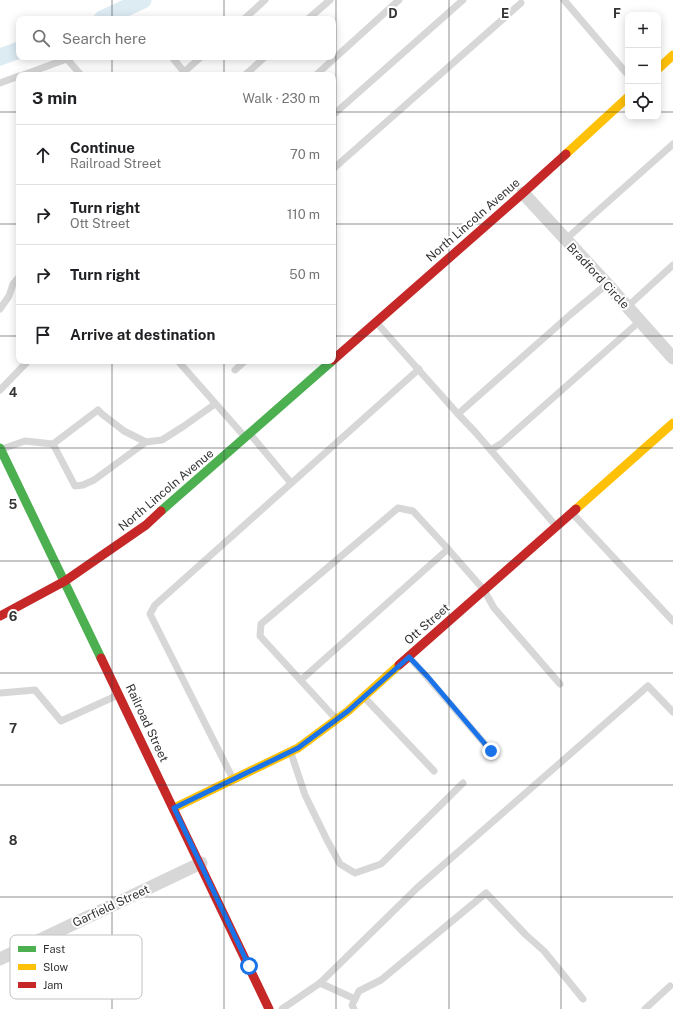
<!DOCTYPE html>
<html lang="en">
<head>
<meta charset="utf-8">
<style>
	:root { --surface:#fff; --page:#f6f6f6; --text:#202124; --muted:#757577; --line:#e0e0e0 }
	body { margin:0; font-family:"Public Sans",sans-serif; background:var(--page); color:var(--text) }
	.controls { position:absolute; right:12px; top:12px; display:grid; overflow:hidden; border-radius:8px; box-shadow:0 2px 10px #0003 }
	.controls button { width:36px; height:36px; display:grid; place-items:center; padding:0; border:0; border-bottom:1px solid var(--line); background:var(--surface); color:var(--text); font:20px sans-serif }
	.stop { position:absolute; width:12px; height:12px; margin:-9px; border:3px solid #1a73e8; border-radius:50%; background:#fff }
	.stop.end { background:#1a73e8; border-color:#fff; box-shadow:0 1px 4px #0008 }
	.list { margin:0; padding:0; list-style:none }
	h2 { display:flex; justify-content:space-between; align-items:center; height:52px; margin:0; padding:0 16px; font-size:17px }
	h2 small { font-size:13px; font-weight:400; color:var(--muted) }
	.list li { display:grid; grid-template-columns:26px 1fr auto; gap:12px; align-items:center; box-sizing:border-box; height:60px; padding:0 16px; border-top:1px solid var(--line) }
	.list b { display:block; font-size:15px; white-space:nowrap }
	.list p { margin:0; font-size:13px; white-space:nowrap; color:var(--muted) }
	.list em { font-size:13px; font-style:normal; color:var(--muted) }
	.icon { flex:none; width:22px; height:22px; fill:none; stroke:currentColor; stroke-width:2; stroke-linecap:round; stroke-linejoin:round }
	.map { position:relative; flex:none; width:673px; height:1009px; overflow:hidden }
	.search { position:absolute; background:var(--surface); box-shadow:0 2px 10px #0003; left:16px; top:16px; width:320px; height:44px; display:flex; align-items:center; gap:10px; box-sizing:border-box; padding:0 14px; border-radius:8px; color:var(--muted); font-size:15px }
	.panel { position:absolute; background:var(--surface); box-shadow:0 2px 10px #0003; left:16px; top:72px; width:320px; height:292px; border-radius:8px }
	.map>svg:first-child { display:block }
	.lines { fill:none; stroke-linecap:round; stroke-linejoin:round }
	.canal { stroke:#ddebf3; stroke-width:17 }
	.lane { stroke:#d7d7d7; stroke-width:7 }
	.street { stroke:#d7d7d7; stroke-width:13 }
	.fast { stroke:#4caf50; stroke-width:9 }
	.slow { stroke:#ffc107; stroke-width:9 }
	.jam { stroke:#c62828; stroke-width:9 }
	.route { stroke:#1a73e8; stroke-width:5 }
	.grid { fill:none; stroke:#333; stroke-width:1; stroke-opacity:0.55 }
	.labels { text-anchor:middle; stroke-width:4; stroke-linejoin:round; paint-order:stroke }
	.street-label { font-size:12px; fill:#333; stroke:#fff }
	.key { fill:#fff; stroke:#c2c2c2; stroke-width:1 }
	.key-label { font-size:11px; fill:#333 }
	.grid-label { font-size:13px; text-anchor:middle; font-weight:bold; fill:#333; stroke:#fff; stroke-width:4; stroke-linejoin:round; paint-order:stroke }
</style>
</head>
<body>
<div class="map">
<svg width="673" height="1009" viewBox="0 0 673 1009">
	<rect width="100%" height="100%" fill="#fff"/>
	<g class="lines">
		<g class="canal">
			<polyline points="102,19 143,0"/>
			<polyline points="0,57 19,50"/>
		</g>
		<g class="lane">
			<polyline points="564,0 628,75"/>
			<polyline points="244,19 265,0"/>
			<polyline points="308,19 330,0"/>
			<polyline points="172,57 184,72"/>
			<polyline points="67,59 81,75"/>
			<polyline points="23,75 72,57"/>
			<polyline points="187,75 184,72 201,57"/>
			<polyline points="245,75 265,57"/>
			<polyline points="316,75 399,0"/>
			<polyline points="0,83 19,76"/>
			<polyline points="333,115 463,0"/>
			<polyline points="333,169 521,3"/>
			<polyline points="565,240 673,144"/>
			<polyline points="627,307 673,265"/>
			<polyline points="0,309 9,296 13,284 19,277"/>
			<polyline points="376,322 458,414 476,433 556,526"/>
			<polyline points="178,361 245,437"/>
			<polyline points="235,370 245,361"/>
			<polyline points="0,390 28,361"/>
			<polyline points="458,414 571,314 607,284"/>
			<polyline points="250,434 291,483"/>
			<polyline points="53,444 75,486 83,485 94,480 146,442"/>
			<polyline points="2,449 25,441 53,444 98,410 102,414 124,431 146,442 162,440 184,426 215,404"/>
			<polyline points="491,450 502,443 640,321"/>
			<polyline points="572,513 673,621"/>
			<polyline points="448,549 484,590 494,608 560,684"/>
			<polyline points="409,657 427,677 491,751"/>
			<polyline points="301,680 448,549 413,511 398,508 261,624 260,636 336,719"/>
			<polyline points="0,693 35,690 61,721 118,695"/>
			<polyline points="364,697 434,771"/>
			<polyline points="291,753 305,795 327,840 340,864 355,873 381,864 463,783"/>
			<polyline points="233,779 150,614 155,605 419,369"/>
			<polyline points="320,983 355,999"/>
			<polyline points="282,1009 320,983 417,888 648,686 673,712"/>
			<polyline points="354,1009 352,1005 359,991 381,980 486,893 526,935 544,951 583,999"/>
			<polyline points="645,1009 670,986"/>
		</g>
		<g class="street">
			<polyline points="523,193 607,284 673,358"/>
			<polyline points="0,959 201,863"/>
		</g>
		<g class="fast">
			<polyline points="0,448 101,658"/>
			<polyline points="161,511 332,361"/>
		</g>
		<g class="slow">
			<polyline points="658,69 673,55"/>
			<polyline points="566,154 628,97"/>
			<polyline points="576,509 673,423"/>
			<polyline points="174,808 298,748 348,711 399,665"/>
		</g>
		<g class="jam">
			<polyline points="333,360 523,193 566,154"/>
			<polyline points="0,616 65,581 146,525 161,511"/>
			<polyline points="101,658 269,1009"/>
			<polyline points="399,665 576,509"/>
		</g>
	</g>
	<g class="lines">
		<polyline class="route" points="249,966 174,808 298,748 348,711 409,657 428,677 491,751"/>
	</g>
	<path class="grid" d="M112,0V19M224,0V19M336,0V1009M449,0V1009M561,0V1009M112,57V75M224,57V75M0,112H19M333,112H628M658,112H673M0,224H19M333,224H673M0,336H19M333,336H673M112,361V1009M224,361V1009M0,448H673M0,561H673M0,673H673M0,785H673M0,897H673"/>
	<g class="labels">
		<g class="street-label">
			<text transform="translate(473 220) rotate(-41)" y="4">North Lincoln Avenue</text>
			<text transform="translate(598 276) rotate(47)" y="4">Bradford Circle</text>
			<text transform="translate(166 490) rotate(-40)" y="4">North Lincoln Avenue</text>
			<text transform="translate(427 624) rotate(-41)" y="4">Ott Street</text>
			<text transform="translate(147 723) rotate(65)" y="4">Railroad Street</text>
			<text transform="translate(111 906) rotate(-25)" y="4">Garfield Street</text>
		</g>
	</g>
	<rect x="10" y="935" width="132" height="64" rx="6" class="key"/>
	<rect x="18" y="946" width="18" height="6" fill="#4caf50"/>
	<rect x="18" y="964" width="18" height="6" fill="#ffc107"/>
	<rect x="18" y="982" width="18" height="6" fill="#c62828"/>
	<g class="key-label">
		<text x="43" y="953">Fast</text>
		<text x="43" y="971">Slow</text>
		<text x="43" y="989">Jam</text>
	</g>
	<g class="grid-label">
		<text x="393" y="18">D</text>
		<text x="505" y="18">E</text>
		<text x="617" y="18">F</text>
		<text x="13" y="397">4</text>
		<text x="13" y="509">5</text>
		<text x="13" y="621">6</text>
		<text x="13" y="733">7</text>
		<text x="13" y="845">8</text>
	</g>
</svg>
<div class="controls">
<button>+</button>
<button>−</button>
<button><svg class="icon" aria-label="locate" viewBox="0 0 24 24"><circle cx="12" cy="12" r="6"/><path d="M12 2v4M12 18v4M2 12h4M18 12h4"/></svg></button>
</div>
<div class="stop" style="left:249px;top:966px"></div>
<div class="stop end" style="left:491px;top:751px"></div>
<div class="search"><svg class="icon" aria-label="search" viewBox="0 0 24 24"><circle cx="10" cy="10" r="6"/><path d="M15 15l6 6"/></svg>Search here</div>
<section class="panel">
<h2>3 min<small>Walk · 230 m</small></h2>
<ul class="list">
<li><svg class="icon" aria-label="ahead" viewBox="0 0 24 24"><path d="M12 20V5M6 11l6-6 6 6"/></svg><div><b>Continue</b><p>Railroad Street</p></div><em>70 m</em></li>
<li><svg class="icon" aria-label="right" viewBox="0 0 24 24"><path d="M7 20v-9h11M14 6l5 5-5 5"/></svg><div><b>Turn right</b><p>Ott Street</p></div><em>110 m</em></li>
<li><svg class="icon" aria-label="right" viewBox="0 0 24 24"><path d="M7 20v-9h11M14 6l5 5-5 5"/></svg><div><b>Turn right</b></div><em>50 m</em></li>
<li><svg class="icon" aria-label="arrive" viewBox="0 0 24 24"><path d="M6 21V4h12l-3 4 3 4H6"/></svg><div><b>Arrive at destination</b></div></li>
</ul>
</section>
</div>
</body>
</html>
